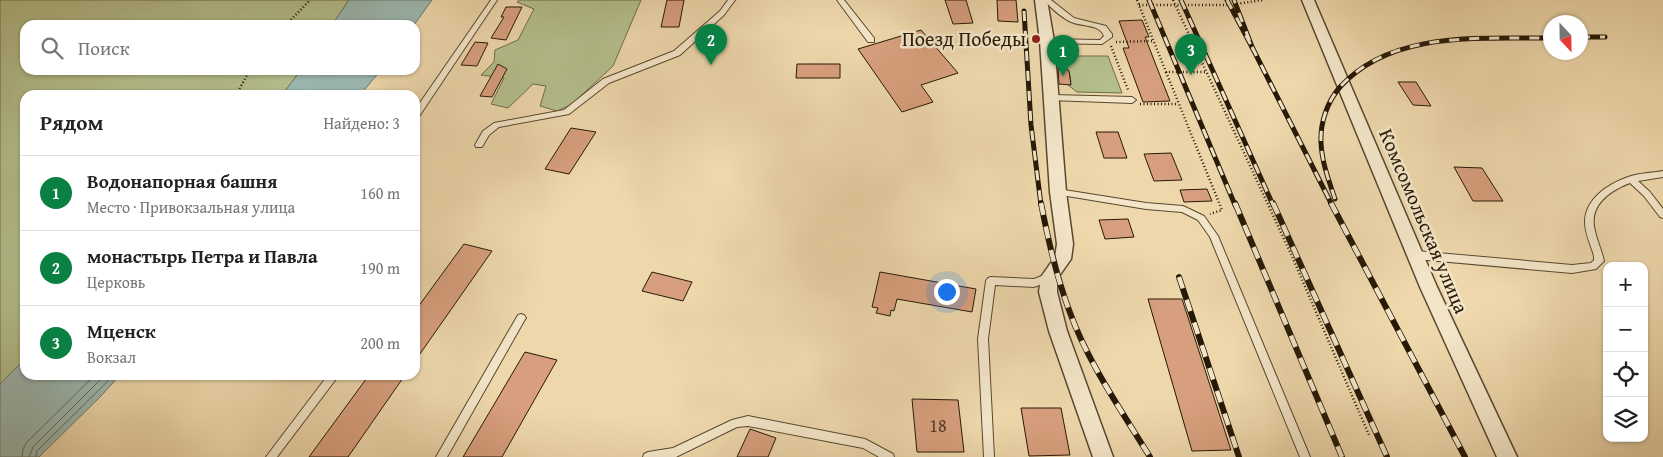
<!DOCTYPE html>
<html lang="ru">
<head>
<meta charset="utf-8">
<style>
	:root { --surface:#fff; --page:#f2f2f2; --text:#222; --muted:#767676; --line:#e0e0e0; --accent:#0b8043 }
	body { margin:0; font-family:"Gentium Book Plus",serif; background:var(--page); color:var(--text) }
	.controls { position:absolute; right:15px; bottom:15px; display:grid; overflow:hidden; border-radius:10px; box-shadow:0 1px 4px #0004 }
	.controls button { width:45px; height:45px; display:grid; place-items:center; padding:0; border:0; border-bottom:1px solid var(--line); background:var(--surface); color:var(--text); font:25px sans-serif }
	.compass { position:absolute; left:1543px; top:15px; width:45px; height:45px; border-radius:50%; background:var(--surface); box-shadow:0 1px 4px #0004; rotate:158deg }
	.you { position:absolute; left:946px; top:291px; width:18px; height:18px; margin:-12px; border:4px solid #fff; border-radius:50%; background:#1a73e8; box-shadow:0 0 0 8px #1a73e833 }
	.badge { display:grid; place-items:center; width:32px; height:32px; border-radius:50%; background:var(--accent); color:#fff; font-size:16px; font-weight:700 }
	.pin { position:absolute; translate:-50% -41px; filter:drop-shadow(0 1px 2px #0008) }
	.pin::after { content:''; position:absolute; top:26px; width:18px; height:15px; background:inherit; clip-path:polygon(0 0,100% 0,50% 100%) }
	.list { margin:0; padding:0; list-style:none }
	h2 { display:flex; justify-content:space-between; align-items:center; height:65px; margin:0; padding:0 20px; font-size:21px }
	h2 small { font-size:16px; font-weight:400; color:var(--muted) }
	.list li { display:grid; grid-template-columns:32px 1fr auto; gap:15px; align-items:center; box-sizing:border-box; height:75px; padding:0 20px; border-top:1px solid var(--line) }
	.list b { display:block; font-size:19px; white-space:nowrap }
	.list p { margin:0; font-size:16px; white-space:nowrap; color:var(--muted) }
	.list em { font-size:16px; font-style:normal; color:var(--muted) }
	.icon { flex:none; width:28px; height:28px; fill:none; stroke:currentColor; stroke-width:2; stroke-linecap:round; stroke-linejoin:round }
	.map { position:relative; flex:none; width:1663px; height:457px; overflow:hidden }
	.search { position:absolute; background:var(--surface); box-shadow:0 1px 4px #0004; left:20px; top:20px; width:400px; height:55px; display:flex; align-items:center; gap:12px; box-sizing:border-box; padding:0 18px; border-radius:15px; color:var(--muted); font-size:19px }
	.panel { position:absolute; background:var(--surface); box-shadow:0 1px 4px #0004; left:20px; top:90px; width:400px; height:290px; border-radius:15px }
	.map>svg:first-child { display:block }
	.green { fill:#b4bf8c; stroke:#6e6c4a }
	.water { fill:#9bb8b1; stroke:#6d786d }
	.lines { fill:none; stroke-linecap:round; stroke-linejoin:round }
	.shore { stroke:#61685c; stroke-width:1 }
	.building { fill:#d79f7d; stroke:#271907 }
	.lane-casing { stroke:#584830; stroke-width:2 }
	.street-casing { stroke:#584830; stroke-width:3 }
	.path { stroke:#271907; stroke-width:2.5; stroke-dasharray:1 2.5; stroke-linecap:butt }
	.lane { fill:#f3e5c8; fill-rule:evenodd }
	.street { fill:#f3e5c8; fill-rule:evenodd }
	.rail-far1-casing { stroke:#271907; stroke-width:5 }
	.rail-casing { stroke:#271907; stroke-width:6 }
	.rail-far1 { stroke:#f3e5c8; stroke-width:3; stroke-dasharray:10; stroke-linecap:butt }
	.rail { stroke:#f3e5c8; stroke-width:4.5; stroke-dasharray:12; stroke-linecap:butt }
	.poi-dot { fill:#8f2418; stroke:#f3e5c8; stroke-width:2 }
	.labels { text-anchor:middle; stroke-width:5; stroke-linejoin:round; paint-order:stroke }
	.number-label { font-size:18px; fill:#533a24 }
	.poi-label { font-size:20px; fill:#271907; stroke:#f3e5c8; text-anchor:end }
	.street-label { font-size:20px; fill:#271907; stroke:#f3e5c8 }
</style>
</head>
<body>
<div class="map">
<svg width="1663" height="457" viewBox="0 0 1663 457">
	<rect width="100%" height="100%" fill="#edd7ab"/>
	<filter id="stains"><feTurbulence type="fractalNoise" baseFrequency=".004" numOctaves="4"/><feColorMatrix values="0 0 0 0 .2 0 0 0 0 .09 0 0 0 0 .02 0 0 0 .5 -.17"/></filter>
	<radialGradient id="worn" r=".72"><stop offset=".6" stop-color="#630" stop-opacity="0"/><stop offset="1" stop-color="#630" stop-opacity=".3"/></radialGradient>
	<g class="green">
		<polygon points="0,0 349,0 332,25 25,25 25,70 301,70 282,95 25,95 25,359 0,384"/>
		<polygon points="519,0 641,0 613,66 572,104 557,111 540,106 546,86 533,84 508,108 491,104 504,78 481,75 494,62 495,50 518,40 534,9 517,2"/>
		<polygon points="1074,56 1108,56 1122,93 1077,92 1068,85 1071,82 1069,71 1065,68"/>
	</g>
	<g class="water">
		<polygon points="349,0 432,0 414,25 332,25"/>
		<polygon points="301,70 381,70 360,95 282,95"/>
		<polygon points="25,359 25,375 120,375 101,396 39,457 0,457 0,384"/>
	</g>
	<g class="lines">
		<g class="shore">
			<polyline points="22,457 23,449 27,442 95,375"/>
			<polyline points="29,457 33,447 105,375"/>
			<polyline points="36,457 37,451 114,375"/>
		</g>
	</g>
	<g class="building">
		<polygon points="667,0 684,0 679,27 661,27"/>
		<polygon points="945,0 966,0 973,23 953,24"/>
		<polygon points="997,0 1016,0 1018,22 998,21"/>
		<polygon points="506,7 522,7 506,40 491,38 504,17 501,17"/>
		<polygon points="1142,20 1149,37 1145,37 1170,101 1143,102 1123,48 1129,48 1119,21"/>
		<polygon points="921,30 958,73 921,85 933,102 902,112 858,49"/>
		<polygon points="475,42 488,43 477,66 461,65"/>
		<polygon points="498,64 507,69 492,97 480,96"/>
		<polygon points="797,64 840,64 840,78 796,78"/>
		<polygon points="1058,68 1065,68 1069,71 1071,85 1059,84"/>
		<polygon points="1398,82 1416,82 1431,106 1413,105"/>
		<polygon points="571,128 596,132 569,174 545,169"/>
		<polygon points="1096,132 1118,132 1127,158 1104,158"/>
		<polygon points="1171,153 1182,180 1154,181 1144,154"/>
		<polygon points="1454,167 1482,168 1503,201 1473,201"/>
		<polygon points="1207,189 1212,201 1184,202 1180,190"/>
		<polygon points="1128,219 1134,237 1105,239 1099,220"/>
		<polygon points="464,244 492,251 415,361 415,311"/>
		<polygon points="652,272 692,282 683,301 642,291"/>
		<polygon points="880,272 976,289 972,312 897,299 894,311 891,310 890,316 876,313 878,308 872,307"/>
		<polygon points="1148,299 1182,299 1231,450 1192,451"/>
		<polygon points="525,352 557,360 502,457 463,457"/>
		<polygon points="369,375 405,375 348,457 309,457"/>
		<polygon points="912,399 958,400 964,452 917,452"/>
		<polygon points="1021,408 1061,408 1070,455 1029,456"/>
		<polygon points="750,429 776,438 768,457 737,457"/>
	</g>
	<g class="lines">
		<g class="lane-casing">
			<g id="lane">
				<polygon points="491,0 497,0 418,118 415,119 415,110"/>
				<polygon points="728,0 735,0 724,15 680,55 609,83 569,114 499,127 489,135 482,147 476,147 475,145 483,131 494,123 564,110 603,79 674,51 720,11"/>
				<polygon points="837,0 844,0 874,38 874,42 868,42"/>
				<path d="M1044,0H1051L1074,18L1106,26L1112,34V37L1102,44L1044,43V39H1047L1100,40L1104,36C1099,23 1080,27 1069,21C1060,16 1050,7 1044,0Z"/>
				<polygon points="1052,95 1132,97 1136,100 1132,103 1049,100 1048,98"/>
				<path d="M1663,171V177L1638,181L1650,192L1663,209V218L1660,217L1644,196L1630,183C1609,191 1588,206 1595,231C1597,241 1602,251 1604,261L1596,269L1572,273L1416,259L1413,257L1412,255L1413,253L1416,251L1572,265L1591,263L1594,260V256C1591,245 1585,234 1585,222C1585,199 1608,184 1628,177C1639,173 1652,173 1663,171Z"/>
				<polygon points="1058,189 1146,203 1183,206 1204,216 1218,236 1310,457 1300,457 1210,237 1198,220 1182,212 1146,209 1055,194 1054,192 1055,190"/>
				<polygon points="1049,273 1052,274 1054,277 1052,280 1034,287 995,285 988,339 994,457 984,457 978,339 986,281 988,278 991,277 1034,279"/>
				<polygon points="521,314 524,315 526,318 524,321 447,457 436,457 518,315"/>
				<polygon points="328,375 339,375 277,457 266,457"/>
				<polygon points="748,416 865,439 893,454 894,457 879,457 863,448 748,426 737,427 676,457 643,457 644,454 648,452 673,448 732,420"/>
			</g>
		</g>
		<g class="street-casing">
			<g id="street">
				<polygon points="1035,0 1047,0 1054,41 1066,192 1073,244 1071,259 1057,279 1057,292 1067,331 1113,457 1093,457 1049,331 1039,292 1041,277 1055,257 1057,244 1050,192 1040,41"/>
				<polygon points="1302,0 1314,0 1437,287 1517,457 1497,457 1420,287"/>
			</g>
		</g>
		<g class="path">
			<polyline points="1137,0 1166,72 1206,72"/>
			<polyline points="1173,0 1291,254 1369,435"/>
			<polyline points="1139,5 1229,5 1263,0"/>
			<polyline points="286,25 310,0"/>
			<polyline points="1116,42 1153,41"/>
			<polyline points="1111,46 1128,90"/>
			<polyline points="1166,72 1222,210 1210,214"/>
			<polyline points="236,95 250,70"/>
			<polyline points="1140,104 1178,104"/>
		</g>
		<use href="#lane" class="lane"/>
		<use href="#street" class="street"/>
		<g class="rail-far1-casing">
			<g id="rail-far1">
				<polyline points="1149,0 1235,205"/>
				<polyline points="1181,0 1273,205"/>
				<polyline points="1227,0 1252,47 1234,0"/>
				<polyline points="1024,11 1031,125 1041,205"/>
				<polyline points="1580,37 1605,37"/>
				<polyline points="1252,47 1332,205"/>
				<path d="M1335,199C1329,181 1322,163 1321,143C1320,123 1327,102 1340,87C1392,30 1480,39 1550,38"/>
			</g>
		</g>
		<g class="rail-casing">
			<g id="rail">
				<path d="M1041,203C1048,240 1056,275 1069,310C1088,363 1121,410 1150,457"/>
				<polyline points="1235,203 1342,457"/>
				<polyline points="1273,203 1387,457"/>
				<polyline points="1331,203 1465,457"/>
				<polyline points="1179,277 1239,457"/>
			</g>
		</g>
		<use href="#rail-far1" class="rail-far1"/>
		<use href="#rail" class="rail"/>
	</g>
	<circle class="poi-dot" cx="1036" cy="39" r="5"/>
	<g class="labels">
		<g class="number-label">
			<text x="938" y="432">18</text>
		</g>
		<g class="poi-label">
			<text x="1026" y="46">Поезд Победы</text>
		</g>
		<g class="street-label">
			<text transform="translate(1424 221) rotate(67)" y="7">Комсомольская улица</text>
		</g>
	</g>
	<rect width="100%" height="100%" filter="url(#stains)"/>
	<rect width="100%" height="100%" fill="url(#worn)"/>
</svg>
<div class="controls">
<button>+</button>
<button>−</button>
<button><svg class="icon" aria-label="locate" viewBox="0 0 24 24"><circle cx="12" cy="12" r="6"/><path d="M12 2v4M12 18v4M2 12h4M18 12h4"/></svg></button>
<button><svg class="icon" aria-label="layers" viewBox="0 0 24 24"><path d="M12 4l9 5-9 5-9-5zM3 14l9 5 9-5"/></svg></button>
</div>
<svg class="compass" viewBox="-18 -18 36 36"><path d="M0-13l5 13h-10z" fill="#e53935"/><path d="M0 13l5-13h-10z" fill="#767676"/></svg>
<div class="you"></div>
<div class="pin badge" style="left:1063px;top:76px">1</div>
<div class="pin badge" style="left:711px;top:65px">2</div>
<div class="pin badge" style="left:1191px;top:75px">3</div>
<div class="search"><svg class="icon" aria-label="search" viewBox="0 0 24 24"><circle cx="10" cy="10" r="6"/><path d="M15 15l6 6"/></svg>Поиск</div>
<section class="panel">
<h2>Рядом<small>Найдено: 3</small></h2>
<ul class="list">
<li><span class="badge">1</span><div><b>Водонапорная башня</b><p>Место · Привокзальная улица</p></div><em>160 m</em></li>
<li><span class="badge">2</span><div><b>монастырь Петра и Павла</b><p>Церковь</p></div><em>190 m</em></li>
<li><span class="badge">3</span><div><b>Мценск</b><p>Вокзал</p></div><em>200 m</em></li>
</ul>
</section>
</div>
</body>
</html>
